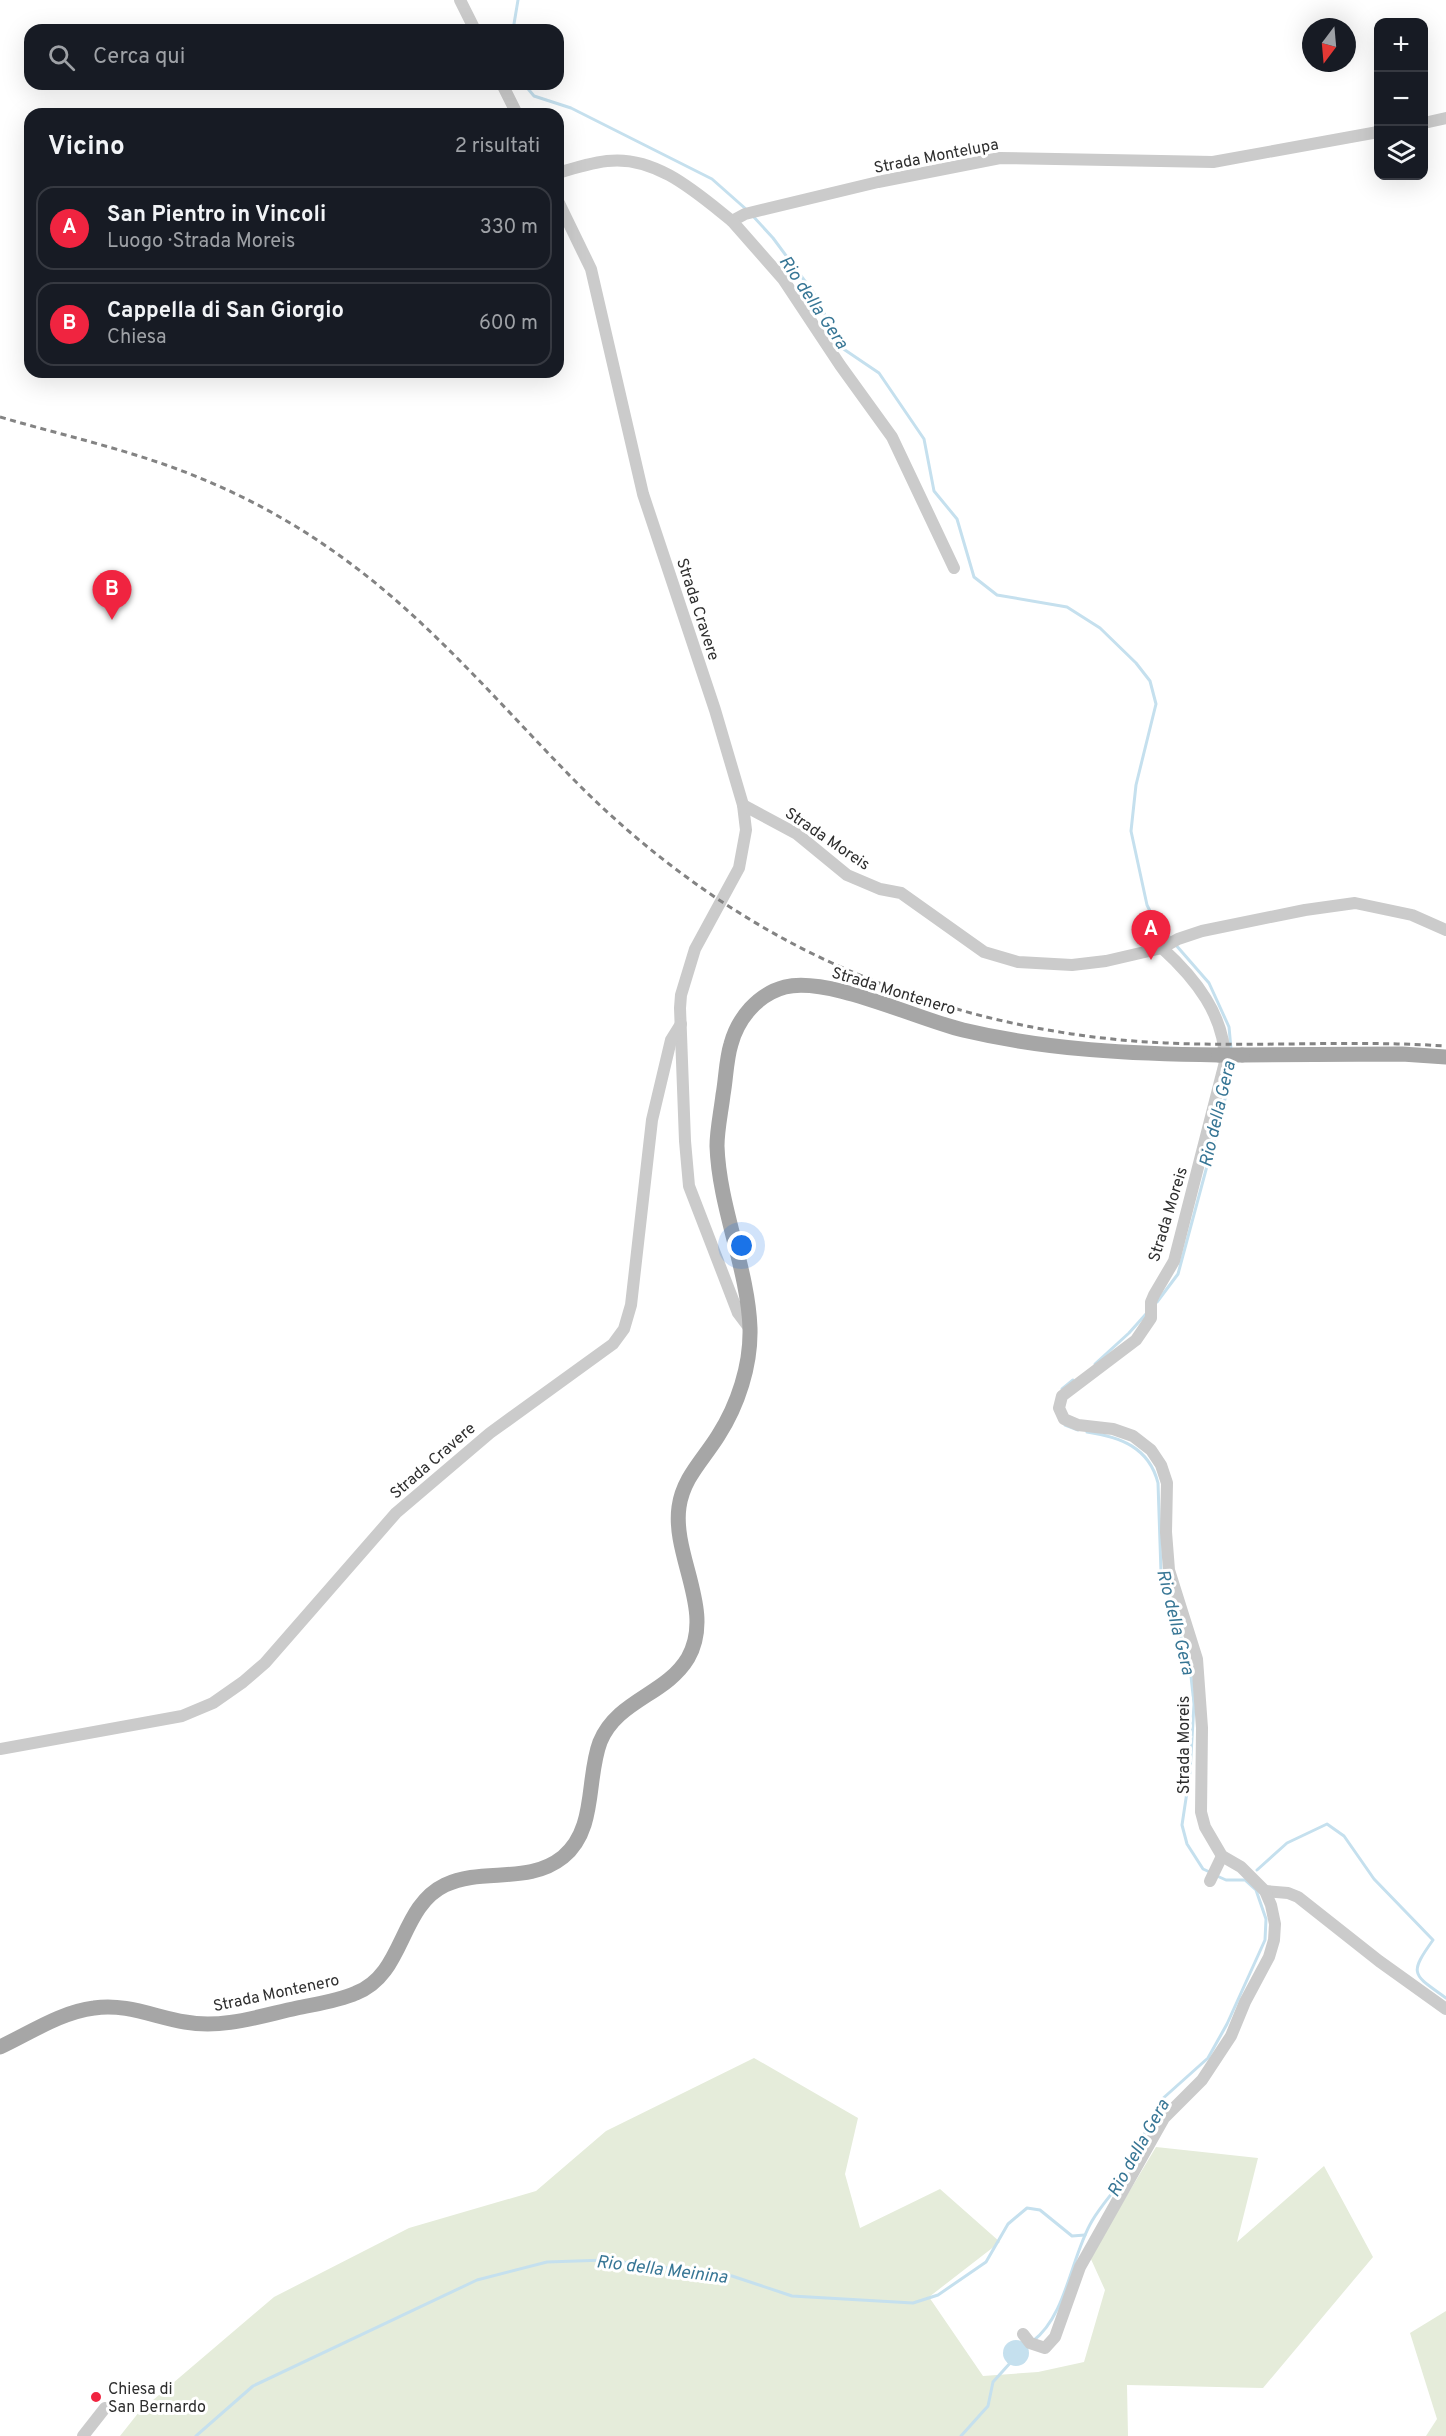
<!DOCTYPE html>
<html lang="it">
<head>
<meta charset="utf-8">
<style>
	:root { --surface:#171b24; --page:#20242c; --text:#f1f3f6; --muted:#9ea1a6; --line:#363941; --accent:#f02440 }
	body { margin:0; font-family:Overpass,sans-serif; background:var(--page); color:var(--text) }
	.controls { position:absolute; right:18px; top:18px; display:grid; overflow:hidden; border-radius:12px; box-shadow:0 6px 24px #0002 }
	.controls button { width:54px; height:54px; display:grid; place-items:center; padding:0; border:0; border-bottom:2px solid var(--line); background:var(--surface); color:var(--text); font:30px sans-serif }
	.compass { position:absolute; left:1302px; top:18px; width:54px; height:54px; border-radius:50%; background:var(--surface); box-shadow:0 6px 24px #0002; rotate:196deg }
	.you { position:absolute; left:742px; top:1246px; width:21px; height:21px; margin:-15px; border:4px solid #fff; border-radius:50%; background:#1a73e8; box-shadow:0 0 0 9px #1a73e833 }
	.badge { display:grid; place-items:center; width:39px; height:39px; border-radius:50%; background:var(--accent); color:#fff; font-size:20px; font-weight:700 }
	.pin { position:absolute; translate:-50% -50px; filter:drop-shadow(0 2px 3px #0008) }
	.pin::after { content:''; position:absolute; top:32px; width:21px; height:18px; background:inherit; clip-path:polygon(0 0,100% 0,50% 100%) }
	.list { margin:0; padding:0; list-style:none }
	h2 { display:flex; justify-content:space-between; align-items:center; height:78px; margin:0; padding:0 24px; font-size:26px }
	h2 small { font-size:20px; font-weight:400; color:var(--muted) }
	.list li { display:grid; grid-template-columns:39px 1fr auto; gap:18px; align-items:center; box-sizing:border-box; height:84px; margin:0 12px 12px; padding:0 12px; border:2px solid var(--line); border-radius:18px }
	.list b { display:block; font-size:22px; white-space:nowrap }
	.list p { margin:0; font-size:20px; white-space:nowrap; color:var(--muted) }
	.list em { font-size:20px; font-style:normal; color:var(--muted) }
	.icon { flex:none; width:33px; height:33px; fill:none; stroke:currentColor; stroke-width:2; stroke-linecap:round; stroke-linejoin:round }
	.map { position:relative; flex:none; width:1446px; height:2436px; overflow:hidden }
	.search { position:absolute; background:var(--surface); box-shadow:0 6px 24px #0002; left:24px; top:24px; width:540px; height:66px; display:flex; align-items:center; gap:15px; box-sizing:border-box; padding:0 21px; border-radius:18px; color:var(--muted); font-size:22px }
	.panel { position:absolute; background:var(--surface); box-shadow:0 6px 24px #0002; left:24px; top:108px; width:540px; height:270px; border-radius:18px }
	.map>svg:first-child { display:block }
	.green { fill:#e5ecda }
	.water { fill:#c5e0ee }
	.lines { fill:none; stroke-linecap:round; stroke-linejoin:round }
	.stream { stroke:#c5e0ee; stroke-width:3 }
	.minor { stroke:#cbcbcb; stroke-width:12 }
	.major { stroke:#a6a6a6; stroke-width:15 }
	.rail { stroke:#838383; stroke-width:3; stroke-dasharray:6 4.5; stroke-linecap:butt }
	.major-bridge { stroke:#a6a6a6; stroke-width:15 }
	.poi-dot { fill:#f02440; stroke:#fff; stroke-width:2 }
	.labels { text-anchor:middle; stroke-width:6; stroke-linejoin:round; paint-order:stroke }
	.street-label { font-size:16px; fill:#2e2e2e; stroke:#fff }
	.poi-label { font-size:16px; fill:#2e2e2e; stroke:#fff; text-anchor:start }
	.water-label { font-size:18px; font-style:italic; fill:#377695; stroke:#fff }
</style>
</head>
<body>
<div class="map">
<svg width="1446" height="2436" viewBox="0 0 1446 2436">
	<rect width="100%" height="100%" fill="#fff"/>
	<g class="green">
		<polygon points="754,2058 858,2118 845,2174 860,2228 940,2189 1000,2242 929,2297 983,2376 1038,2372 1084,2362 1105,2290 1090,2257 1156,2147 1258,2158 1237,2242 1324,2166 1373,2257 1263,2388 1127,2385 1128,2436 120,2436 139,2412 274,2297 409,2228 536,2191 606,2131"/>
		<polygon points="1446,2311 1446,2436 1426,2436 1437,2419 1410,2333"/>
	</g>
	<circle class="water" cx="1016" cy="2353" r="13"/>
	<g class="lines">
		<g class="stream">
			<polyline points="513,30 518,0"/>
			<polyline points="524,84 534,96 571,108 712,179 747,210"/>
			<polyline points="752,215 773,238 813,292 842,348 879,373 924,439 934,491 957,519 974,577 997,595 1067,607 1100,628 1136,663 1150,681 1156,704 1136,785 1131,831 1147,905 1159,929 1172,939"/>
			<polyline points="1175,944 1209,983 1229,1027 1231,1049"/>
			<polyline points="1157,1302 1178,1274 1225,1099 1232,1066 1232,1059"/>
			<polyline points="1095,1364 1129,1333 1146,1314"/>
			<polyline points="1062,1389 1073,1380"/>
			<polyline points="1065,1425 1078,1430"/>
			<path d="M1087,1432C1120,1437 1149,1447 1158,1483L1161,1572L1190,1667L1194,1704L1190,1772L1182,1825L1187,1844L1203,1869L1212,1873"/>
			<path d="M1257,1870L1287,1843L1327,1824L1344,1836L1374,1879L1433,1940C1408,1975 1413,1974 1446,1998"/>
			<polyline points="1128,2169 1160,2101 1208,2058 1227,2024 1265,1940 1266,1919 1256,1890 1245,1880 1226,1880 1217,1876"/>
			<path d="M1033,2341C1067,2315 1071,2256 1092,2221C1100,2207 1112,2194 1122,2180"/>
			<polyline points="196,2436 253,2386 477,2280 547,2262 606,2260 732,2276 792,2296 913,2303 938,2295 986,2262 1008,2224 1027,2208 1040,2210 1072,2236 1085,2235"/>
			<polyline points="961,2436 988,2406 993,2382 1011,2362"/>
		</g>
		<g class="minor">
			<polyline points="460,0 475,30"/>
			<polyline points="502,84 517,114"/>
			<polyline points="1424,123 1446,118"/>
			<path d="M558,173C574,168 590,163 607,161C656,155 697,193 732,221L745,214L878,182L1000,158L1213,162L1378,132"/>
			<polyline points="558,201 591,269 643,494 715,710 743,805 746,830 739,868 695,949 681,995 680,1008 685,1141 689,1186 738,1313 750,1329"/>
			<polyline points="732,221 783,279 840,365 892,437 954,568"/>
			<polyline points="743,805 797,834 847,875 880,889 901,893 984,952 1018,962 1072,965 1106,961 1162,948 1178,939 1202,931 1305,910 1355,903 1412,915 1446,930"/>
			<polyline points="0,1749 182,1716 213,1703 243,1682 265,1663 396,1513 490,1433 613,1344 624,1329 631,1305 652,1120 671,1040 681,1024"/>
			<polyline points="1210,1881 1222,1856"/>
			<polyline points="1265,1891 1288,1893 1298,1897 1379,1961 1446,2009"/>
			<path d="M1023,2334L1030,2343L1045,2348L1055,2337L1080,2267L1164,2118L1202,2080L1231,2036L1245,2002L1269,1957L1274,1940L1275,1924L1271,1905L1265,1891L1241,1867L1222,1856L1205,1827L1201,1812L1202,1728L1197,1659L1169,1570L1166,1532L1167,1483L1161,1465L1151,1450L1133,1436L1113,1429L1078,1425L1064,1419L1059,1408L1062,1396L1136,1340L1151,1318V1302L1154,1295L1174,1261L1225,1062C1225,1015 1195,978 1162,948"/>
			<polyline points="83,2436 105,2408"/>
		</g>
		<g class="major">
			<polyline points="1242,1055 1402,1054 1446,1057"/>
			<path d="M0,2047C30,2033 61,2012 94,2008C126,2003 155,2017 185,2022C223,2029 260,2016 297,2008C316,2004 338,2001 356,1993C405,1974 399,1907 445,1885C483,1867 528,1885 563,1857C597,1829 586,1779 600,1742C617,1700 666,1695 688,1658C715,1611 672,1556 679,1507C683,1478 703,1460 718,1436C738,1405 751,1365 750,1328C748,1269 719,1207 717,1146C717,1130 721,1112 723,1095C726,1079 726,1060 731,1044C738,1018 758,994 785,987C828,976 917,1019 963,1030C1047,1050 1133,1054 1219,1055"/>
		</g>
		<path class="rail" d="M0,417C55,433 112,446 166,465C231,488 292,520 347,561C433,624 503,708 578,784C651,857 738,920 832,963C937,1011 1051,1038 1166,1043C1260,1047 1353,1040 1446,1046"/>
		<polyline class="major-bridge" points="1219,1055 1242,1055"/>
	</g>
	<circle class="poi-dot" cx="96" cy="2397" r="6"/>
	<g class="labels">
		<g class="street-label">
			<text transform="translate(936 155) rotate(-11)" y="6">Strada Montelupa</text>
			<text transform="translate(699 609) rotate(72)" y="6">Strada Cravere</text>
			<text transform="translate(828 838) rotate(34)" y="6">Strada Moreis</text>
			<text transform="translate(894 990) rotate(17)" y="6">Strada Montenero</text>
			<text transform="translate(1167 1214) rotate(-73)" y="6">Strada Moreis</text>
			<text transform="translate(432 1460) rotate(-41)" y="6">Strada Cravere</text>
			<text transform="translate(1183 1745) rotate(-90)" y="6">Strada Moreis</text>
			<text transform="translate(276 1992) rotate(-12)" y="6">Strada Montenero</text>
		</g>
		<g class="poi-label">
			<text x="108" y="2394">Chiesa di<tspan x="108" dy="18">San Bernardo</tspan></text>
		</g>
		<g class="water-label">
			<text transform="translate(814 302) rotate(56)" y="6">Rio della Gera</text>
			<text transform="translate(1217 1114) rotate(-77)" y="6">Rio della Gera</text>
			<text transform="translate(1176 1622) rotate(76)" y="6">Rio della Gera</text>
			<text transform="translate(1138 2148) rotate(-61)" y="6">Rio della Gera</text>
			<text transform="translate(662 2269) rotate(7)" y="6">Rio della Meinina</text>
		</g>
	</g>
</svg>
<div class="controls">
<button>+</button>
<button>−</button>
<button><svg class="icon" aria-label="layers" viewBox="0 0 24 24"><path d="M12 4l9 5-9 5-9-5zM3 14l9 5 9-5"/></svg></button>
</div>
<svg class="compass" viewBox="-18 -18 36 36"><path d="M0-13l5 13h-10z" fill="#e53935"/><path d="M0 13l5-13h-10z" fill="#9ea1a6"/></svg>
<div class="you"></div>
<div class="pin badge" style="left:1151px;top:960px">A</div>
<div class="pin badge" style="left:112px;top:620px">B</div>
<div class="search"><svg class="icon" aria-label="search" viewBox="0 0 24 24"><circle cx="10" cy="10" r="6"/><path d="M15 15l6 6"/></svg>Cerca qui</div>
<section class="panel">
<h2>Vicino<small>2 risultati</small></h2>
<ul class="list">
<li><span class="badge">A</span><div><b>San Pientro in Vincoli</b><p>Luogo · Strada Moreis</p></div><em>330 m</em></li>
<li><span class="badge">B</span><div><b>Cappella di San Giorgio</b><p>Chiesa</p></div><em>600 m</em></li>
</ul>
</section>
</div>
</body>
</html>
